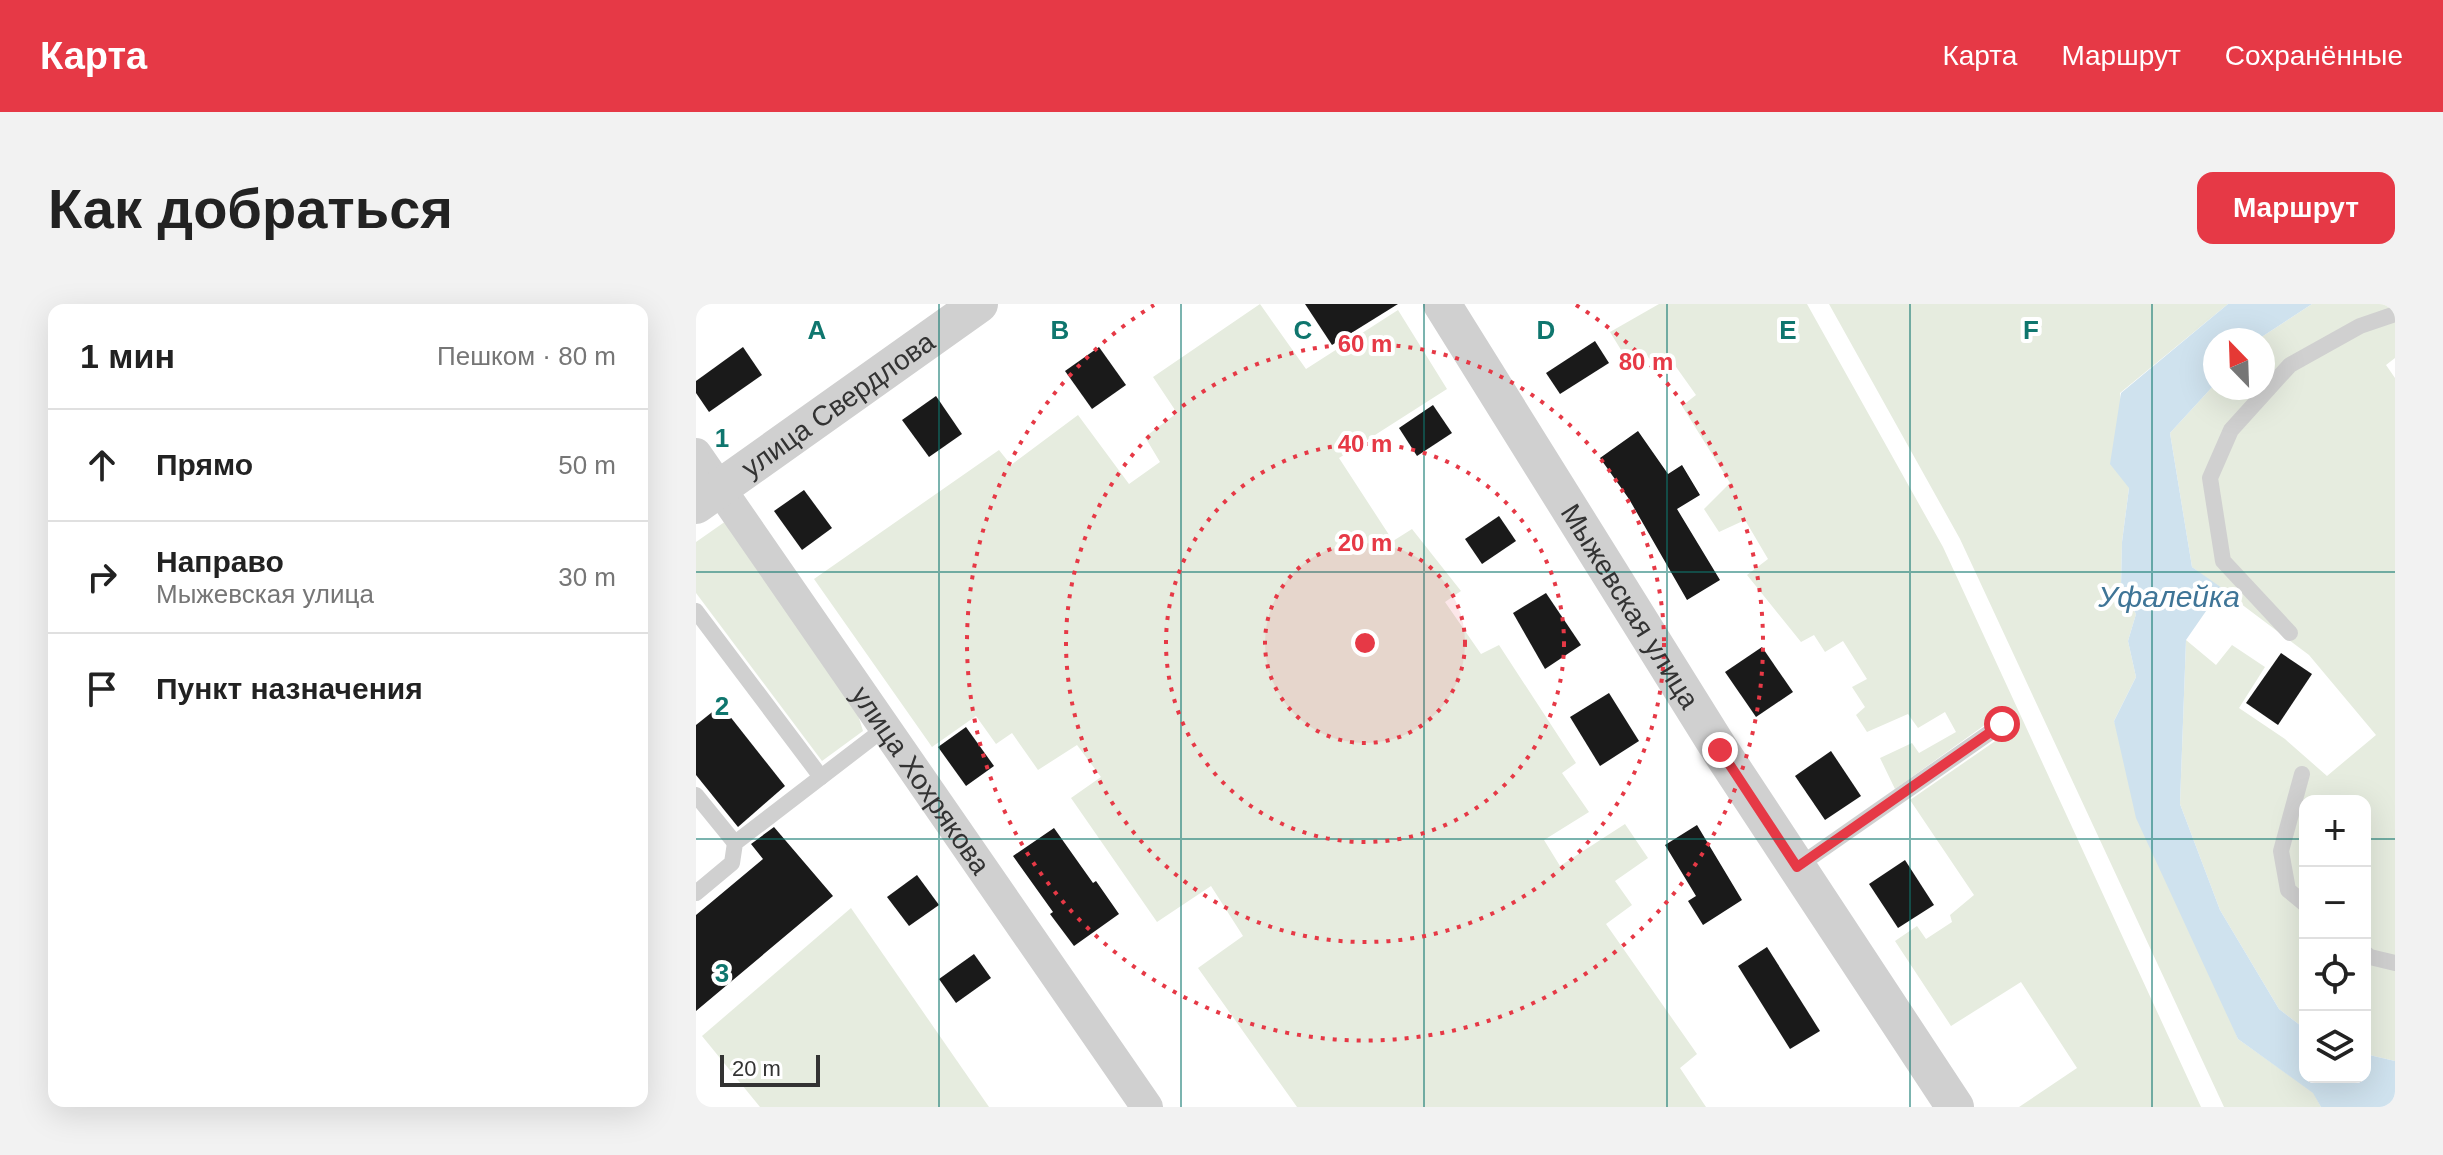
<!DOCTYPE html>
<html lang="ru">
<head>
<meta charset="utf-8">
<style>
	:root { --surface:#fff; --page:#f2f2f2; --text:#222; --muted:#767676; --line:#e0e0e0; --accent:#e63946 }
	body { margin:0; font-family:Arial,sans-serif; background:var(--page); color:var(--text) }
	.controls { position:absolute; right:24px; bottom:24px; display:grid; overflow:hidden; border-radius:16px; box-shadow:0 8px 32px #0002 }
	.controls button { width:72px; height:72px; display:grid; place-items:center; padding:0; border:0; border-bottom:2px solid var(--line); background:var(--surface); color:var(--text); font:40px sans-serif }
	.compass { position:absolute; left:1507px; top:24px; width:72px; height:72px; border-radius:50%; background:var(--surface); box-shadow:0 8px 32px #0002; rotate:337deg }
	.scale { position:absolute; left:24px; bottom:20px; width:100px; box-sizing:border-box; padding-left:8px; border:4px solid #333; border-top:0; font-size:22px; line-height:28px; white-space:nowrap; color:#333; -webkit-text-stroke:6px #fff; paint-order:stroke }
	.stop { position:absolute; width:24px; height:24px; margin:-18px; border:6px solid #e63946; border-radius:50%; background:#fff }
	.stop.end { background:#e63946; border-color:#fff; box-shadow:0 2px 8px #0008 }
	.list { margin:0; padding:0; list-style:none }
	h2 { display:flex; justify-content:space-between; align-items:center; height:104px; margin:0; padding:0 32px; font-size:34px }
	h2 small { font-size:26px; font-weight:400; color:var(--muted) }
	.list li { display:grid; grid-template-columns:52px 1fr auto; gap:24px; align-items:center; box-sizing:border-box; height:112px; padding:0 32px; border-top:2px solid var(--line) }
	.list b { display:block; font-size:30px; white-space:nowrap }
	.list p { margin:0; font-size:26px; white-space:nowrap; color:var(--muted) }
	.list em { font-size:26px; font-style:normal; color:var(--muted) }
	.icon { flex:none; width:44px; height:44px; fill:none; stroke:currentColor; stroke-width:2; stroke-linecap:round; stroke-linejoin:round }
	.map { position:relative; flex:none; width:1699px; height:803px; overflow:hidden; border-radius:16px }
	header { display:flex; align-items:center; gap:48px; box-sizing:border-box; height:112px; padding:0 40px; background:var(--accent); color:#fff }
	header strong { font-size:38px }
	nav { display:flex; gap:44px; margin-inline-start:auto; font-size:28px }
	.intro { display:flex; align-items:center; justify-content:space-between; box-sizing:border-box; height:192px; padding:0 48px }
	h1 { margin:0; font-size:56px }
	.button { padding:20px 36px; border-radius:16px; background:var(--accent); color:#fff; font-size:28px; font-weight:700 }
	main { display:flex; gap:48px; padding:0 48px }
	aside { flex:1; background:var(--surface); border-radius:16px; box-shadow:0 8px 32px #0002 }
	.map>svg:first-child { display:block }
	.green { fill:#e6ecdf }
	.water { fill:#cfe2ee }
	.building { fill:#1a1a1a }
	.lines { fill:none; stroke-linecap:round; stroke-linejoin:round }
	.service { stroke:#d0d0d0; stroke-width:16 }
	.minor { stroke:#d0d0d0; stroke-width:32 }
	.tertiary { stroke:#d0d0d0; stroke-width:38 }
	.route { stroke:#e63946; stroke-width:10 }
	.grid { fill:none; stroke:#0f766e; stroke-width:2; stroke-opacity:0.55 }
	.ring { fill:none; stroke:#e63946; stroke-width:4; stroke-dasharray:4 8 }
	.labels { text-anchor:middle; stroke-width:8; stroke-linejoin:round; paint-order:stroke }
	.street-label { font-size:28px; fill:#333; stroke:#fff }
	.water-label { font-size:30px; font-style:italic; fill:#3f7597; stroke:#fff }
	.grid-label { font-size:26px; text-anchor:middle; font-weight:bold; fill:#0f766e; stroke:#fff; stroke-width:8; stroke-linejoin:round; paint-order:stroke }
	.centre { fill:#e63946; stroke:#fff; stroke-width:4 }
	.ring-label { font-size:24px; text-anchor:middle; font-weight:bold; fill:#e63946; stroke:#fff; stroke-width:8; stroke-linejoin:round; paint-order:stroke }
</style>
</head>
<body>
<header>
<strong>Карта</strong>
<nav><a>Карта</a><a>Маршрут</a><a>Сохранённые</a></nav>
</header>
<div class="intro"><h1>Как добраться</h1><a class="button">Маршрут</a></div>
<main>
<aside>
<h2>1 мин<small>Пешком · 80 m</small></h2>
<ul class="list">
<li><svg class="icon" aria-label="ahead" viewBox="0 0 24 24"><path d="M12 20V5M6 11l6-6 6 6"/></svg><div><b>Прямо</b></div><em>50 m</em></li>
<li><svg class="icon" aria-label="right" viewBox="0 0 24 24"><path d="M7 20v-9h11M14 6l5 5-5 5"/></svg><div><b>Направо</b><p>Мыжевская улица</p></div><em>30 m</em></li>
<li><svg class="icon" aria-label="arrive" viewBox="0 0 24 24"><path d="M6 21V4h12l-3 4 3 4H6"/></svg><div><b>Пункт назначения</b></div></li>
</ul>
</aside>
<div class="map">
<svg width="1699" height="803" viewBox="0 0 1699 803">
	<rect width="100%" height="100%" fill="#fff"/>
	<g class="green">
		<polygon points="564,0 610,65 702,6 751,85 643,154 697,237 716,225 765,287 749,298 785,350 803,341 880,459 866,469 893,508 848,536 864,562 929,520 952,554 919,577 936,601 910,620 1001,750 984,764 1010,803 601,803 502,664 547,632 515,582 461,618 375,494 405,473 381,441 342,466 316,429 300,440 280,412 236,443 118,275 303,146 315,161 382,111 433,180 464,158 449,133 481,109 457,73"/>
		<polygon points="963,0 1111,0 1247,243 1505,803 1323,803 1381,764 1325,678 1255,722 1199,637 1221,622 1230,635 1256,618 1254,611 1278,591 1214,496 1308,431 1315,421 1307,408 1199,485 1184,454 1216,439 1223,449 1260,428 1249,408 1222,424 1212,410 1171,428 1160,411 1169,403 1156,383 1171,375 1147,337 1129,348 1118,331 1105,338 1051,271 1072,255 1049,216 1023,228 1008,205 1034,179 986,102 1000,91 973,53 959,60 945,46 930,54 914,28"/>
		<polygon points="1133,0 1532,0 1424,89 1433,184 1426,238 1425,282 1440,310 1432,337 1440,373 1418,417 1542,735 1618,789 1625,803 1528,803 1264,235"/>
		<polygon points="1616,0 1699,0 1699,54 1690,61 1699,74 1699,757 1669,750 1669,497 1609,497 1609,725 1583,705 1524,606 1484,500 1490,336 1520,361 1536,341 1569,363 1543,404 1589,435 1631,472 1680,431 1613,351 1496,263 1474,129 1519,80 1519,84 1567,84 1567,36 1561,36"/>
		<polygon points="30,217 158,398 167,427 126,457 0,289 0,238"/>
		<polygon points="155,604 293,803 64,803 6,732"/>
	</g>
	<polygon class="water" points="1532,0 1616,0 1561,36 1519,36 1519,80 1474,129 1496,263 1526,284 1490,336 1484,500 1524,606 1583,705 1609,725 1609,773 1669,773 1669,750 1699,757 1699,803 1625,803 1617,789 1542,735 1440,514 1418,417 1440,373 1432,337 1440,310 1425,282 1426,238 1433,184 1414,160 1425,89"/>
	<g class="building">
		<polygon points="609,0 702,0 636,41"/>
		<polygon points="899,37 913,59 864,90 850,69"/>
		<polygon points="47,43 66,71 13,108 0,89 0,77"/>
		<polygon points="403,43 430,81 396,105 369,67"/>
		<polygon points="240,92 266,130 233,153 206,116"/>
		<polygon points="737,101 756,129 721,152 703,124"/>
		<polygon points="942,127 972,170 986,161 1004,191 981,205 1024,276 991,296 933,195 904,154"/>
		<polygon points="108,186 136,224 106,246 78,207"/>
		<polygon points="803,212 820,237 786,260 769,235"/>
		<polygon points="850,289 885,341 849,365 817,309"/>
		<polygon points="1066,343 1097,388 1060,413 1029,368"/>
		<polygon points="1585,349 1616,370 1582,421 1550,399"/>
		<polygon points="913,389 943,437 904,462 874,413"/>
		<polygon points="25,401 89,482 42,523 0,471 0,421"/>
		<polygon points="270,423 298,462 270,482 242,443"/>
		<polygon points="1135,447 1165,492 1129,516 1099,472"/>
		<polygon points="1001,521 1046,596 1007,621 992,597 1000,592 969,541"/>
		<polygon points="78,523 137,592 0,707 0,611 67,555 55,540"/>
		<polygon points="358,524 397,579 400,577 423,610 378,642 354,610 357,608 317,552"/>
		<polygon points="1209,556 1238,601 1202,624 1173,580"/>
		<polygon points="221,571 243,601 213,622 191,593"/>
		<polygon points="1071,643 1124,727 1094,745 1042,662"/>
		<polygon points="278,650 295,674 260,699 243,675"/>
	</g>
	<g class="lines">
		<g class="service">
			<polyline points="0,307 125,473"/>
			<polyline points="1594,329 1527,257 1514,174 1535,126 1594,61 1664,22 1699,10"/>
			<polyline points="1606,470 1585,547 1592,586 1609,600"/>
			<polyline points="0,491 39,539"/>
			<polyline points="1101,563 1306,420"/>
			<polyline points="0,589 36,559 39,539 189,424"/>
			<polyline points="1669,649 1674,653 1699,659"/>
		</g>
		<path class="minor" id="s1" d="M0,150L451,803"/>
		<g class="tertiary">
			<path id="s2" d="M746,0L1024,446L1259,803"/>
			<path id="s3" d="M0,201L283,0"/>
		</g>
	</g>
	<g class="lines">
		<polyline class="route" points="1024,446 1101,563 1306,420"/>
	</g>
	<path class="grid" d="M243,0V803M485,0V803M728,0V803M971,0V803M1214,0V803M1456,0V803M0,268H1699M0,535H1609M1669,535H1699"/>
	<circle cx="669" cy="339" r="100" fill="#e63946" fill-opacity=".12"/>
	<g class="ring">
		<circle cx="669" cy="339" r="100"/>
		<circle cx="669" cy="339" r="199"/>
		<circle cx="669" cy="339" r="299"/>
		<path d="M880 1A398 398 0 1 1 458 1"/>
	</g>
	<g class="labels">
		<g class="street-label">
			<text dy="10" stroke="none"><textPath href="#s3" startOffset="174">улица Свердлова</textPath></text>
			<text dy="10" stroke="none"><textPath href="#s2" startOffset="356">Мыжевская улица</textPath></text>
			<text dy="10" stroke="none"><textPath href="#s1" startOffset="396">улица Хохрякова</textPath></text>
		</g>
		<g class="water-label">
			<text x="1473" y="303">Уфалейка</text>
		</g>
	</g>
	<g class="grid-label">
		<text x="121" y="35">A</text>
		<text x="364" y="35">B</text>
		<text x="607" y="35">C</text>
		<text x="850" y="35">D</text>
		<text x="1092" y="35">E</text>
		<text x="1335" y="35">F</text>
		<text x="26" y="143">1</text>
		<text x="26" y="411">2</text>
		<text x="26" y="678">3</text>
	</g>
	<circle cx="669" cy="339" r="12" class="centre"/>
	<g class="ring-label">
		<text x="669" y="48">60 m</text>
		<text x="950" y="66">80 m</text>
		<text x="669" y="148">40 m</text>
		<text x="669" y="247">20 m</text>
	</g>
</svg>
<div class="controls">
<button>+</button>
<button>−</button>
<button><svg class="icon" aria-label="locate" viewBox="0 0 24 24"><circle cx="12" cy="12" r="6"/><path d="M12 2v4M12 18v4M2 12h4M18 12h4"/></svg></button>
<button><svg class="icon" aria-label="layers" viewBox="0 0 24 24"><path d="M12 4l9 5-9 5-9-5zM3 14l9 5 9-5"/></svg></button>
</div>
<svg class="compass" viewBox="-18 -18 36 36"><path d="M0-13l5 13h-10z" fill="#e53935"/><path d="M0 13l5-13h-10z" fill="#767676"/></svg>
<div class="scale">20 m</div>
<div class="stop" style="left:1306px;top:420px"></div>
<div class="stop end" style="left:1024px;top:446px"></div>
</div>
</main>
</body>
</html>
